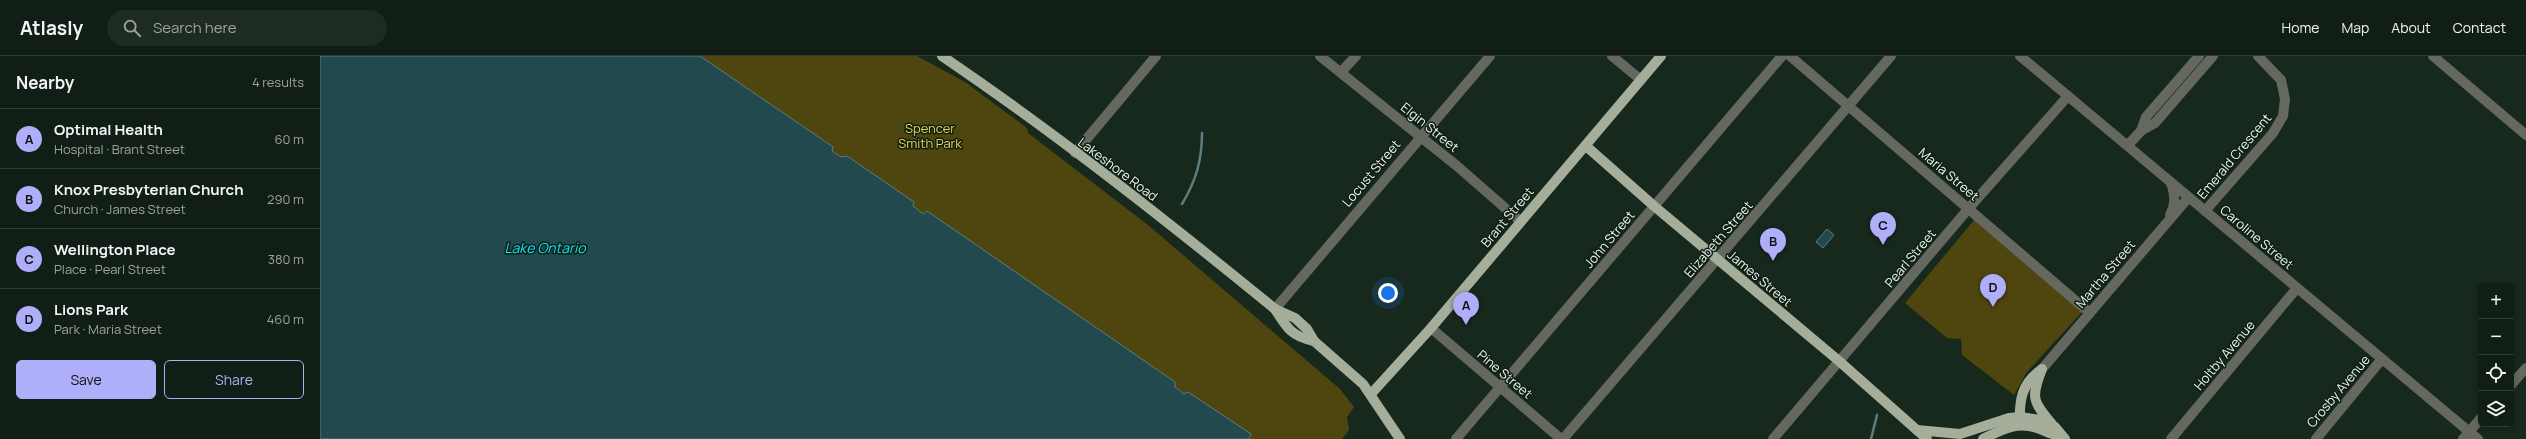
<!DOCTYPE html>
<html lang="en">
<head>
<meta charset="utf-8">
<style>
	:root { --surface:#111e15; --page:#1e2b22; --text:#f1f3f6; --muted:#9ca2a0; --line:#303c34; --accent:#afaefa }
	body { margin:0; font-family:Manrope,sans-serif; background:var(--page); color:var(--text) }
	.controls { position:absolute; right:12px; bottom:12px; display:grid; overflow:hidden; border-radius:6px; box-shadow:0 2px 6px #0003 }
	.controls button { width:36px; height:36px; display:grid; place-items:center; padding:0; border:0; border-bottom:1px solid var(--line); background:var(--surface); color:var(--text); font:20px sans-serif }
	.you { position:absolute; left:1068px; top:237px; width:14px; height:14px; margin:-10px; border:3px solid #fff; border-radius:50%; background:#1a73e8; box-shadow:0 0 0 6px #1a73e833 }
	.badge { display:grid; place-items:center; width:26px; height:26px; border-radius:50%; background:var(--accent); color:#111; font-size:13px; font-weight:700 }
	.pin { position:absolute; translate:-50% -33px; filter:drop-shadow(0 1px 2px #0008) }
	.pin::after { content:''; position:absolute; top:21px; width:14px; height:12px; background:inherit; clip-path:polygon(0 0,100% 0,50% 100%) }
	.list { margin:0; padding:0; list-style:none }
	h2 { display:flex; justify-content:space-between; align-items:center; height:52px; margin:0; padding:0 16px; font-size:17px }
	h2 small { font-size:13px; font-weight:400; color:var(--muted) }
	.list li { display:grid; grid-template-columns:26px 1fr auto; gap:12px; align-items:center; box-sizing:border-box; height:60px; padding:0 16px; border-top:1px solid var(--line) }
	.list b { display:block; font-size:15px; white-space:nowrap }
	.list p { margin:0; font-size:13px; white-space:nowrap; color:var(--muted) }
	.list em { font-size:13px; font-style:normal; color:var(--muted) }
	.actions { display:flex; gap:8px; padding:12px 16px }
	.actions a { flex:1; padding:9px 0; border:1px solid var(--accent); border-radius:6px; text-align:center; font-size:14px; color:var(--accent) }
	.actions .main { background:var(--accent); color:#111 }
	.icon { flex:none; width:22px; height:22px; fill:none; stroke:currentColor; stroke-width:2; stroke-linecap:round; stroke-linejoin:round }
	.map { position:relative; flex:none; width:2206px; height:383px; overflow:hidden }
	header { display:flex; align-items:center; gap:24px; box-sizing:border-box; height:56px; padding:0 20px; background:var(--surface); border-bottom:1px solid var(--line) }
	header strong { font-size:19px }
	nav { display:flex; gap:22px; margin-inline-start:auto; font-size:14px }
	.search { width:280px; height:36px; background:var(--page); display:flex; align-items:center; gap:10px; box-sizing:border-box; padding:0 14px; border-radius:22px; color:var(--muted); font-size:15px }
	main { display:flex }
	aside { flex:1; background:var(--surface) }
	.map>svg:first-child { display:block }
	.green { fill:#4f460f }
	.water { fill:#21494e; stroke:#5e7d7e }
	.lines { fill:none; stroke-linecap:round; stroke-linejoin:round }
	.stream { stroke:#5e7d7e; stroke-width:2.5 }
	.minor { stroke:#64685f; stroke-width:10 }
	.major { stroke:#a5ad9b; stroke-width:10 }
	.labels { text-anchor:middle; stroke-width:3; stroke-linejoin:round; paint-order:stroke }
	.street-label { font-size:13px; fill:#ecf6ee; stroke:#0e1e13 }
	.park-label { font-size:13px; fill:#ead457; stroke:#0e1e13 }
	.water-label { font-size:14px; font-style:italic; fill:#0ce9fb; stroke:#0e1e13 }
</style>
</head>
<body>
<header>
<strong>Atlasly</strong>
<div class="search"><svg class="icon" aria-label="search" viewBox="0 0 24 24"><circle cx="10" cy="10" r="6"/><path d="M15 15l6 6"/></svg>Search here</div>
<nav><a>Home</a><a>Map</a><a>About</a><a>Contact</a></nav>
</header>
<main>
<aside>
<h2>Nearby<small>4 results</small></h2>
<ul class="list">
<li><span class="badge">A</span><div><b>Optimal Health</b><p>Hospital · Brant Street</p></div><em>60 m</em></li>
<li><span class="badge">B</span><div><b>Knox Presbyterian Church</b><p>Church · James Street</p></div><em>290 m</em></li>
<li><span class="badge">C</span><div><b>Wellington Place</b><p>Place · Pearl Street</p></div><em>380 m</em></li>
<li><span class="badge">D</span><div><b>Lions Park</b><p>Park · Maria Street</p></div><em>460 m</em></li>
</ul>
<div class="actions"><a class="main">Save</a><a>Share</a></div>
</aside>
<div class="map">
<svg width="2206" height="383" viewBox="0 0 2206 383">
	<rect width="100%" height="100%" fill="#17281c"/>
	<g class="green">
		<polygon points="380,0 597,0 645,26 707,72 708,77 828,169 1020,333 1034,351 1027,361 1029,374 1022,383 929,383 930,378 868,336 865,338 855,331 855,326 606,155 603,158 527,100 521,101 512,95 513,91"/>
		<polygon points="1654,164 1762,256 1707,316 1694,339 1642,299 1641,283 1627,282 1585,247"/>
	</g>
	<g class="water">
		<polygon points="0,0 380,0 513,91 512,95 521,101 527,100 594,146 593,150 603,158 607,155 855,326 855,331 864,338 868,336 931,378 929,383 0,383"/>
		<polygon points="1507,173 1514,179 1503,192 1496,186"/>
	</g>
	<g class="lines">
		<g class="stream">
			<path d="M862,148C876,125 882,104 882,77"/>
			<polyline points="1551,383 1557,359"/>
		</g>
		<g class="minor">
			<polyline points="1000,0 1137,110 1200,165"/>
			<polyline points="1292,0 1321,24"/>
			<polyline points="1470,0 1770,257"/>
			<polyline points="1700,0 2158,383"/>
			<polyline points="2113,0 2206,79"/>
			<polyline points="1021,16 1036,0"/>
			<polyline points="1821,75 1826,61 1879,0"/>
			<polyline points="1808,89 1821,75 1835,67 1893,0"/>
			<polyline points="755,97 836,0"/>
			<polyline points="1885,155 1953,77 1963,60 1965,43 1961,24 1938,0"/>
			<path d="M1850,159C1856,147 1855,139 1851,127"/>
			<polyline points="955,253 1170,0"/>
			<polyline points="1111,272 1241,383"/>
			<polyline points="1722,313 1868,142"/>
			<polyline points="2191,329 2206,312"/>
			<polyline points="1136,383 1462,0"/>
			<polyline points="1243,383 1571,0"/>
			<polyline points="1453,383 1649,152 1748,40"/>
			<polyline points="1851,383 1977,232"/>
			<polyline points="1996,383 2061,304"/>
			<polyline points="2143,383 2161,362"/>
		</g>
		<g class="major">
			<path d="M622,0C737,78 847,165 955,253L975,262L987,273L994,285L1043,328L1080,383"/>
			<polyline points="1266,90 1334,150 1519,305 1607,383"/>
			<path d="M955,253C967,272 971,280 994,285"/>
			<path d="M1722,313C1711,341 1712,345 1732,368"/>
			<polyline points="1051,338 1111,272 1341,0"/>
			<path d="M1700,366C1699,344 1702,327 1721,314"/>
			<polyline points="1597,374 1640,378 1689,362 1700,361 1721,364 1735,371 1745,383"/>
			<path d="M1663,383C1681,374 1697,365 1717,372C1726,375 1732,379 1741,380"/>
		</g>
	</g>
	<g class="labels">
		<g class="street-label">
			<text transform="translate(1110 71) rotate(39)" y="5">Elgin Street</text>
			<text transform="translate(1914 100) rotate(-50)" y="5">Emerald Crescent</text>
			<text transform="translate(798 113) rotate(37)" y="5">Lakeshore Road</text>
			<text transform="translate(1051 117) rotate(-50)" y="5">Locust Street</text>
			<text transform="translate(1629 118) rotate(40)" y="5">Maria Street</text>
			<text transform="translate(1187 161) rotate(-50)" y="5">Brant Street</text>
			<text transform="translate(1937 181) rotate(40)" y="5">Caroline Street</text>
			<text transform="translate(1289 183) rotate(-50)" y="5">John Street</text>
			<text transform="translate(1398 183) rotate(-49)" y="5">Elizabeth Street</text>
			<text transform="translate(1590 202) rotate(-50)" y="5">Pearl Street</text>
			<text transform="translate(1785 218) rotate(-50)" y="5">Martha Street</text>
			<text transform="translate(1440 222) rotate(40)" y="5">James Street</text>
			<text transform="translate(1904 299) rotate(-50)" y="5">Holtby Avenue</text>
			<text transform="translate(1185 318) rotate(40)" y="5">Pine Street</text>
			<text transform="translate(2018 335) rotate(-50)" y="5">Crosby Avenue</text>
		</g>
		<g class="park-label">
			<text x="610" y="77">Spencer<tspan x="610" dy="15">Smith Park</tspan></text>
		</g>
		<g class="water-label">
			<text x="225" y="197">Lake Ontario</text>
		</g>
	</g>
</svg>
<div class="controls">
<button>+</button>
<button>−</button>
<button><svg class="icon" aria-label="locate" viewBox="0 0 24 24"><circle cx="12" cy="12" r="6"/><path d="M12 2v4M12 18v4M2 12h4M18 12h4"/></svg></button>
<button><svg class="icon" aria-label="layers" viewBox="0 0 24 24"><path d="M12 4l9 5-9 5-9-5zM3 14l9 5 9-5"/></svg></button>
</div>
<div class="you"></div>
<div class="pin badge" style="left:1146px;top:269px">A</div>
<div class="pin badge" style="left:1453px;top:205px">B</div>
<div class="pin badge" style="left:1563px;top:189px">C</div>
<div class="pin badge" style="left:1673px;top:251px">D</div>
</div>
</main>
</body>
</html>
